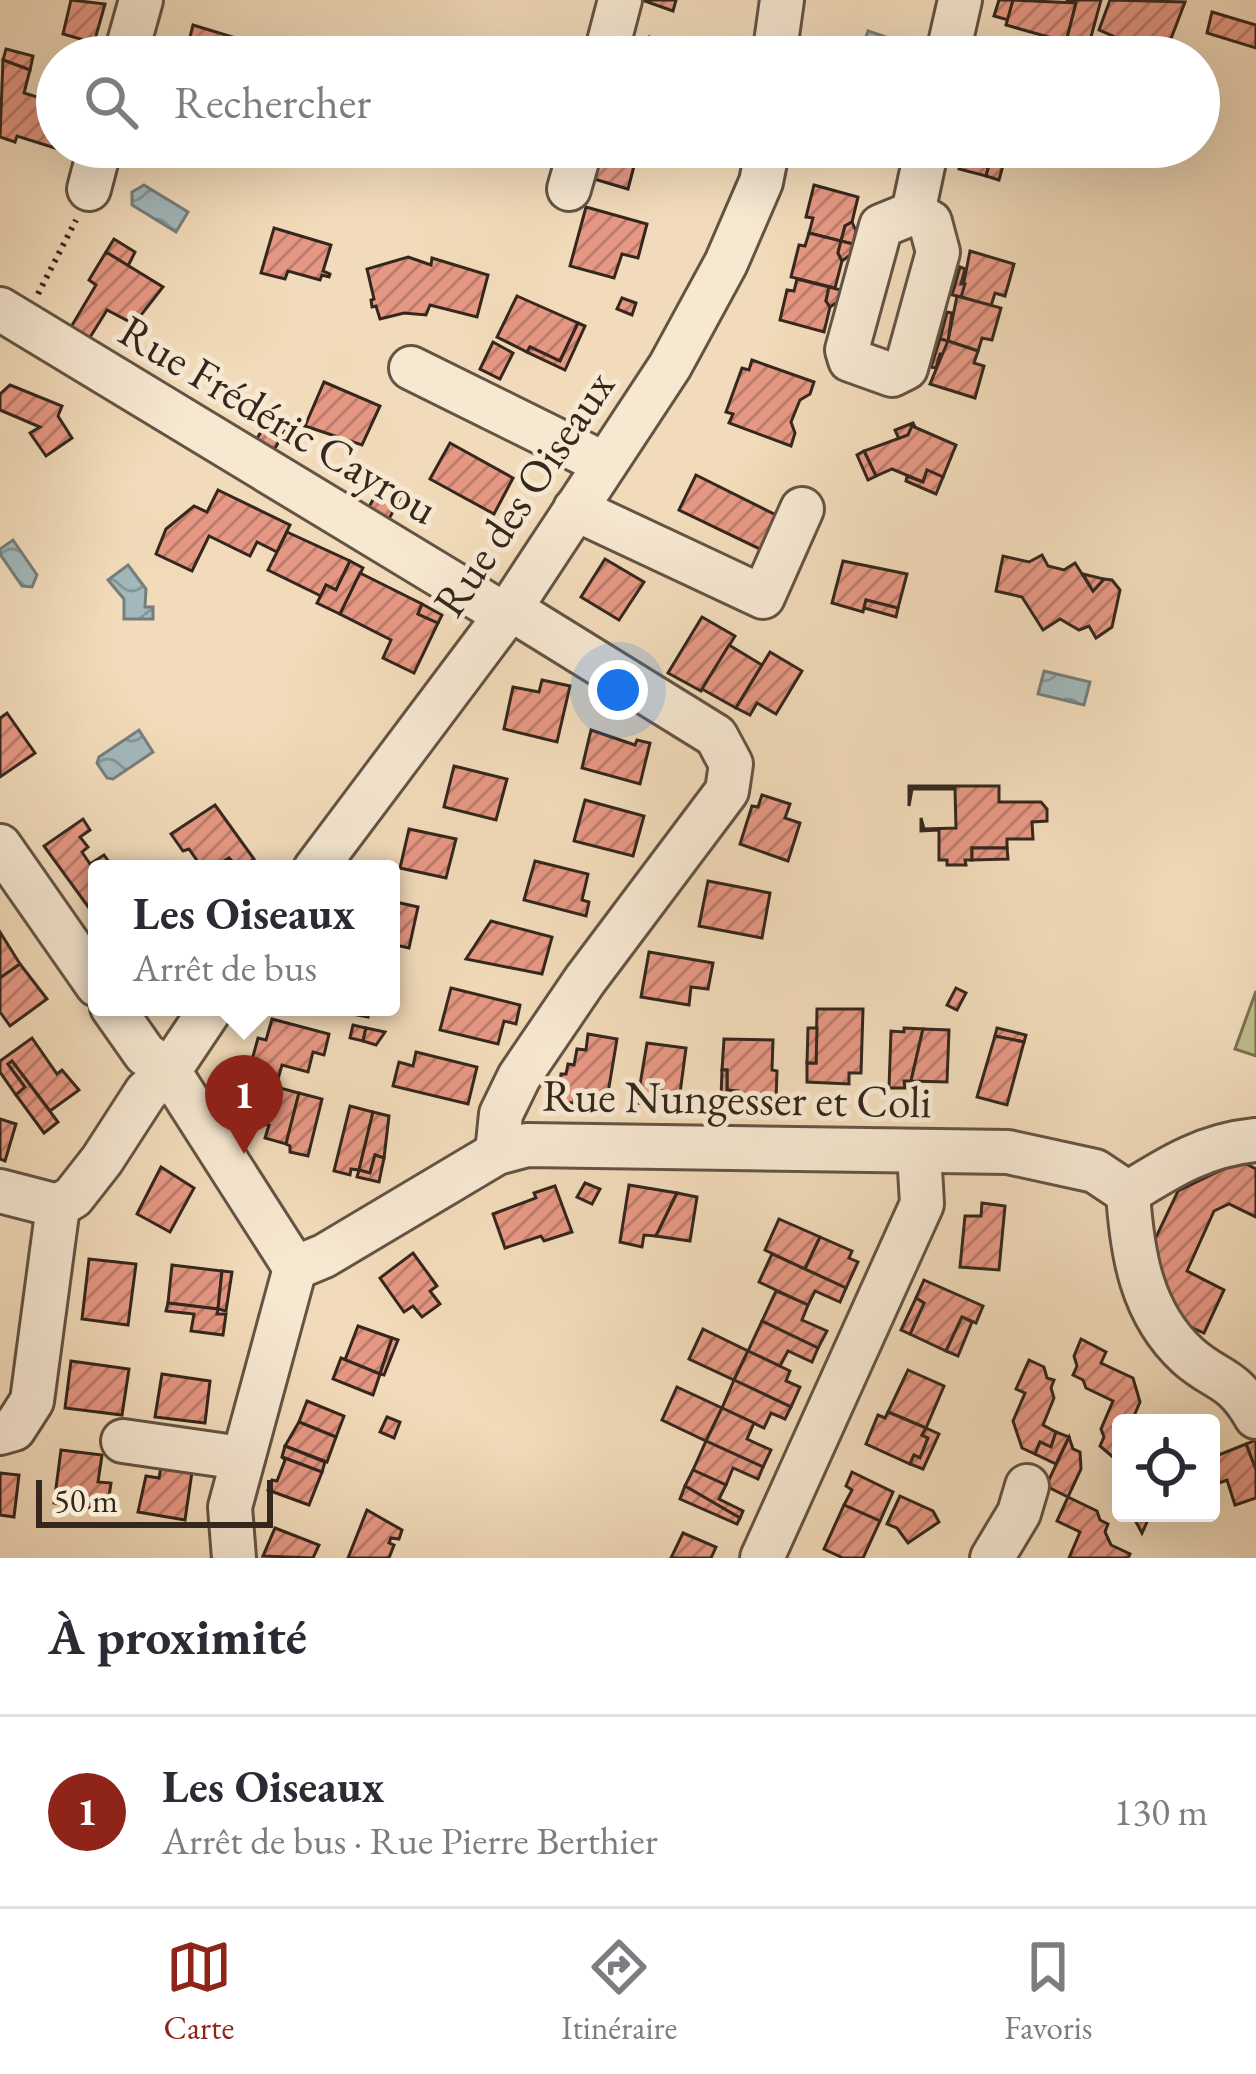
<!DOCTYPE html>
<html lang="fr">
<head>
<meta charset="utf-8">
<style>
	:root { --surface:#fff; --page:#f2f2f3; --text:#2b2b33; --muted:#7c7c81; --line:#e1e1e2; --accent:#8f2418 }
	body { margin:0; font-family:"EB Garamond",serif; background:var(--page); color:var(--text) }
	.controls { position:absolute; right:36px; bottom:36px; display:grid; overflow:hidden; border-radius:12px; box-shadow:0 12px 48px #0002 }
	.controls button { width:108px; height:108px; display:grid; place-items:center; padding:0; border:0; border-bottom:3px solid var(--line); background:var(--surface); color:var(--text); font:60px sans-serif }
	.scale { position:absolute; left:36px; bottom:30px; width:237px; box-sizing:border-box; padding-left:12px; border:6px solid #34271d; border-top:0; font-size:33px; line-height:42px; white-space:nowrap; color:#34271d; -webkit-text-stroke:9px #f7e8d2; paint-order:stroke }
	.you { position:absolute; left:618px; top:690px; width:42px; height:42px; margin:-30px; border:9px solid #fff; border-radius:50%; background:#1a73e8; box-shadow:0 0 0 18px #1a73e833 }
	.badge { display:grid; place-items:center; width:78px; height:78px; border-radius:50%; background:var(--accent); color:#fff; font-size:39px; font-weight:700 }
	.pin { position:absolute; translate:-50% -99px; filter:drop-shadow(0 3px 6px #0008) }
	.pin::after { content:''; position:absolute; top:63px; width:42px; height:36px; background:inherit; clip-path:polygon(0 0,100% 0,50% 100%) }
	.popup { position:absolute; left:88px; top:860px; width:312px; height:156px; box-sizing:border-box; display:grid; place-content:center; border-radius:12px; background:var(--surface); filter:drop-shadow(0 3px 9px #0005); font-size:39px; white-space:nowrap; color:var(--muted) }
	.popup b { font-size:45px; color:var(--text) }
	.popup::after { content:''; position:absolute; left:50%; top:100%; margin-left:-24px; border:24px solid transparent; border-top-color:var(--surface) }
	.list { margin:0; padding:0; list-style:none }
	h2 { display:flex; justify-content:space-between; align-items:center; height:156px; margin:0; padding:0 48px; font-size:51px }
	h2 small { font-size:39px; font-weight:400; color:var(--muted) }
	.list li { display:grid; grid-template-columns:78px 1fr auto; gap:36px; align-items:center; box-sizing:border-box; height:192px; padding:0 48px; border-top:3px solid var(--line) }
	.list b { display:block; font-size:45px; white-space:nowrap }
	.list p { margin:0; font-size:39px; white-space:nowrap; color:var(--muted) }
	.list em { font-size:39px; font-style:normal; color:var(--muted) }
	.icon { flex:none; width:66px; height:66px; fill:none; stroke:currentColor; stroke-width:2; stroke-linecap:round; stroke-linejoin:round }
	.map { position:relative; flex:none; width:1256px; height:1558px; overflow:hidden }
	.search { position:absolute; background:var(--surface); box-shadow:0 12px 48px #0002; left:36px; right:36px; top:36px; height:132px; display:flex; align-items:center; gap:30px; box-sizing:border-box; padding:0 42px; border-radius:66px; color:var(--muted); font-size:45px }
	.sheet { height:348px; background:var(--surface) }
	nav { display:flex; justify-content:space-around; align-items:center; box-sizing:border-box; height:168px; border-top:3px solid var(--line); background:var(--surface); font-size:33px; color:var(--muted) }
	nav a { display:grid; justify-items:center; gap:6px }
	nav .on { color:var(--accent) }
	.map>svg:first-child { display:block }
	.forest { fill:url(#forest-firs); stroke:#7a7254; stroke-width:3 }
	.water { fill:url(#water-waves); stroke:#767e7c; stroke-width:3 }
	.building { fill:url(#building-hatch); stroke:#34271d; stroke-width:3 }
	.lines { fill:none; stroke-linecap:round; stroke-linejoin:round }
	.minor-casing { stroke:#645444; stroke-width:48 }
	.path { stroke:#34271d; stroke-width:6; stroke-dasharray:3 6; stroke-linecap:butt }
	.minor { stroke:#f7e8d2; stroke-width:42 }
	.labels { text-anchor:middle; stroke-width:10; stroke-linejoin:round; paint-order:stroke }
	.street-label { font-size:45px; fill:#34271d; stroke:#f7e8d2 }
</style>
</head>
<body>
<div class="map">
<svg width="1256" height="1558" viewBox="0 0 1256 1558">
	<defs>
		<pattern id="forest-firs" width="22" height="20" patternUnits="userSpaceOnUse" patternTransform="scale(3)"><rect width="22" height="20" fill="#bfbe8c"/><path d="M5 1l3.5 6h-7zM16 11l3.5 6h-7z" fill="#a5a378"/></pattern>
		<pattern id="water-waves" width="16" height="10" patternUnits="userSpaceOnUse" patternTransform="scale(3)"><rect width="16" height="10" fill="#a2b8bc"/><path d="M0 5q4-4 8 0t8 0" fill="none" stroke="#859698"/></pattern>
		<pattern id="building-hatch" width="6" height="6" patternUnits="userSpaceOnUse" patternTransform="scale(3)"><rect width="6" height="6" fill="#e79884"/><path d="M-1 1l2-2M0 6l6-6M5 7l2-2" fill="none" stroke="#bc7c6b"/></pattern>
	</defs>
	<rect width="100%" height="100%" fill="#f2dbba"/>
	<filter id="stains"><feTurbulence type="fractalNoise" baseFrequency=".00167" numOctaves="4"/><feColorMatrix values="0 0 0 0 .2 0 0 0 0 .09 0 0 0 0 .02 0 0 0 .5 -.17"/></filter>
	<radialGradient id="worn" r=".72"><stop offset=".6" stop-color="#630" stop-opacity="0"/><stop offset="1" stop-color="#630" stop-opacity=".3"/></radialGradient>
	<polygon class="forest" points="1256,991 1256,1056 1235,1049"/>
	<g class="water">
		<polygon points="868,31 886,37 880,57 837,57 848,44 863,45"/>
		<polygon points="144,185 188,212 176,232 132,205 132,192"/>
		<polygon points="13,540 37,575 32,587 22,586 0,554 0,549"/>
		<polygon points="128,565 146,589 145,607 153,607 153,619 124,619 124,599 108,580"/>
		<polygon points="1044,671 1090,682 1084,705 1038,694"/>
		<polygon points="139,730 153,752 113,779 107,778 97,763 99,757"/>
	</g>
	<g class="building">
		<polygon points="71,0 105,4 94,43 63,34"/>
		<polygon points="642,0 676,0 673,11"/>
		<polygon points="999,0 1013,0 1008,20 994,16"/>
		<polygon points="1013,0 1076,3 1066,42 1006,25"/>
		<polygon points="1066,0 1101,0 1088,48 1066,42 1076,3"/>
		<polygon points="1110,0 1185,2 1164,57 1105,57 1113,36 1099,30"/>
		<polygon points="1212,12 1256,25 1256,48 1207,33"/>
		<polygon points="193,25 239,39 234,57 164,57 169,42 188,45"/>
		<polygon points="649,37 707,54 706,57 643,57"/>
		<polygon points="6,49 33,56 30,70 3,60"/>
		<polygon points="3,60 30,70 24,93 57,103 55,148 17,136 15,142 0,137"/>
		<polygon points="603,147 639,147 628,189 594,179"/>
		<polygon points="965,147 1030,147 1026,163 992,154 986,176 959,169"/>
		<polygon points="992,154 1005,158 999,180 986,176"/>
		<polygon points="814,185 858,197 852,222 845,226 841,241 809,233 813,218 806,217"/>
		<polygon points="586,207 647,224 638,258 622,254 614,278 570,266"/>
		<polygon points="852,222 856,231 853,244 841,241 845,226"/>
		<polygon points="274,228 331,245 323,271 330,274 329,277 322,275 320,280 288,271 285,279 261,273"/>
		<polygon points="809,233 841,241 838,253 842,261 835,288 791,277 799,245 805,246"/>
		<polygon points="114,239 135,252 128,266 106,252"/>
		<polygon points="841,241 853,244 850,255 842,261 838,253"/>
		<polygon points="970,251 1014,264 1005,296 995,293 991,306 961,297"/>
		<polygon points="106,252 163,287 134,324 107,310 89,339 71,327 96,285 89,280"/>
		<polygon points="408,257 431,265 432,258 488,275 477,317 430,305 426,315 404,313 380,319 376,306 372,307 371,300 374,299 367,269"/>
		<polygon points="960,267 965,269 961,284 965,284 961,297 952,295"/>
		<polygon points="797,279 829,287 826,301 830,307 824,332 780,320 787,290 794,291"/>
		<polygon points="829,287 841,290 839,301 830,307 826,301"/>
		<polygon points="517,296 578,323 560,361 530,347 527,352 497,337"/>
		<polygon points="957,296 1001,308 992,340 982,338 978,351 948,341"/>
		<polygon points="622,298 636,303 632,315 617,309"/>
		<polygon points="947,312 952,313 948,341 940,339"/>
		<polygon points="578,323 585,326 565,370 527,352 530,347 560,361"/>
		<polygon points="940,339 948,341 944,355 940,354 936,368 931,367"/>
		<polygon points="948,341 978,351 974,363 984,366 975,398 930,384"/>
		<polygon points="493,342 513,353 500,379 480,369"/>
		<polygon points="752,360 814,382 810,394 800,400 791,422 795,433 791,446 729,423 733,414 726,412 742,368 749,370"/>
		<polygon points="324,382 380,406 362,445 305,426"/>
		<polygon points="10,385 62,406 58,416 72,438 46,456 30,433 40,427 0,410 0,394"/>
		<polygon points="271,416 288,426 274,450 256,440"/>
		<polygon points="913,423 915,427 912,426 908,435 899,439 895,430"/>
		<polygon points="912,426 956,445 943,477 927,470 923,482 892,469 876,476 864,451 908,435"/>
		<polygon points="450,443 513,478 494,514 430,479"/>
		<polygon points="864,451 876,476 868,480 857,455"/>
		<polygon points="927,470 943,477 936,494 906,481 907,476 923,482"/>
		<polygon points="696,475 780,517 764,551 679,510"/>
		<polygon points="382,483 402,494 389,519 369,507"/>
		<polygon points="218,490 290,525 277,552 257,542 250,556 209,536 192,571 156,554 166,529 194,506 207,512"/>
		<polygon points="287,532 350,561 336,590 326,585 321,596 268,570"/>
		<polygon points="1042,555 1048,566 1064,570 1075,563 1093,591 1104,579 1112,580 1120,590 1112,627 1096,638 1089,626 1079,630 1060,619 1043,630 1022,597 996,591 1003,556 1029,562"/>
		<polygon points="605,559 644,582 619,620 581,597"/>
		<polygon points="350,561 363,568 340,614 317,603 326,585 336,590"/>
		<polygon points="843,561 907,574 898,608 866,600 863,612 832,603"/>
		<polygon points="360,573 422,604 418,614 438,623 414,673 383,658 391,640 340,614"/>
		<polygon points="1083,574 1104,579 1093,591"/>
		<polygon points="866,600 898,608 896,617 864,608"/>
		<polygon points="422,604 442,615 438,623 418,614"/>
		<polygon points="702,617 735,636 701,691 668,673"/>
		<polygon points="729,645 762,665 736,708 702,689"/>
		<polygon points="770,652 802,671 776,714 757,703 750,715 736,708"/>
		<polygon points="542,680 570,686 557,742 504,729 513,687 539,692"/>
		<polygon points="7,713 35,753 0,777 0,718"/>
		<polygon points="591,730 635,745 637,740 650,743 640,784 582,768"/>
		<polygon points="454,766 507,779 496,820 444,807"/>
		<polygon points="909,786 999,786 999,802 1041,802 1047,809 1047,821 1032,822 1033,839 1007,839 1007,848 972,848 972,860 965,860 966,865 947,865 947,860 939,860 939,830 921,831 921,818 924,829 956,828 955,789 912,789 909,806"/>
		<polygon points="762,795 790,804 785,818 800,823 788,861 740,844 752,806 758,807"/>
		<polygon points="585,800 644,816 633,856 574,841"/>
		<polygon points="215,805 254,859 240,869 229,858 211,869 203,869 189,849 183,851 171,834"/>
		<polygon points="83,819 90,830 80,837 88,847 82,852 90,864 104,855 114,869 97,869 97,919 44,846"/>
		<polygon points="409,829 456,839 446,878 400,868"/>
		<polygon points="972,848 1007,848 1008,859 972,860"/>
		<polygon points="535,861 588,874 582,900 589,902 586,916 524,900"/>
		<polygon points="708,881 770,893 762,938 699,926"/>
		<polygon points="391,901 418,907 409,948 391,944"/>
		<polygon points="491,921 552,937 542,974 466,959"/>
		<polygon points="0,932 20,964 0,978"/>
		<polygon points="649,952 713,963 708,989 691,987 689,1005 641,997"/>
		<polygon points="20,964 47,999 10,1026 0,1012 0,978"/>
		<polygon points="451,988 520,1005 516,1024 504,1021 498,1044 440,1030"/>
		<polygon points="956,988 966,993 957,1010 947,1005"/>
		<polygon points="348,1007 370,1007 368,1017 347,1013"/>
		<polygon points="817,1009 863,1009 861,1073 849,1073 849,1084 807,1082 807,1063 816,1063"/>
		<polygon points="272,1019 329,1034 324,1055 313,1052 308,1072 282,1065 278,1079 249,1071 258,1038 266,1040"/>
		<polygon points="353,1025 366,1028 363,1041 350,1038"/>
		<polygon points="366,1028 385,1032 376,1045 363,1041"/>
		<polygon points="808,1028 817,1028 816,1063 807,1063"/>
		<polygon points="904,1028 923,1029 911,1081 904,1081 905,1088 889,1088 891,1031 904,1032"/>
		<polygon points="997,1028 1026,1035 1024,1042 995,1036"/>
		<polygon points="923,1029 949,1030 947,1082 911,1081"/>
		<polygon points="588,1034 617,1039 606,1105 557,1102 561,1074 566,1074 568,1064 574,1065 577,1049 586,1050"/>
		<polygon points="995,1036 1024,1042 1007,1105 977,1097"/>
		<polygon points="32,1038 57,1074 62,1070 79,1090 50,1111 12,1061 8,1064 25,1087 16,1095 0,1072 0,1061"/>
		<polygon points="724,1039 773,1040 772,1070 777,1071 776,1100 738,1098 738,1091 727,1090 727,1070 722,1070"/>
		<polygon points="647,1043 686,1048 680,1093 660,1091 658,1106 637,1103"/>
		<polygon points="416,1052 477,1067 468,1104 393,1086 399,1062 413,1066"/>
		<polygon points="12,1061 58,1122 44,1133 16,1095 25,1087 8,1064"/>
		<polygon points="722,1070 727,1070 727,1090 738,1091 738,1098 721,1098"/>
		<polygon points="265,1084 299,1093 286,1144 265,1138 269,1125 255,1122"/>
		<polygon points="660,1091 680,1093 678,1109 658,1106"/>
		<polygon points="299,1093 322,1099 308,1156 290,1152 290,1146 286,1144"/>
		<polygon points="350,1106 373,1112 359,1170 351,1169 350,1175 334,1171"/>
		<polygon points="373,1112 389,1116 384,1158 375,1155 370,1173 359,1170"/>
		<polygon points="0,1119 16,1124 5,1161 0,1159"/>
		<polygon points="375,1155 384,1158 379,1182 357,1177 359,1170 370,1173"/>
		<polygon points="1240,1161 1256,1169 1256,1217 1229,1204 1214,1211 1187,1271 1224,1290 1204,1333 1166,1316 1146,1258 1178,1191"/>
		<polygon points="161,1167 194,1188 170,1232 137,1214"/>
		<polygon points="585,1183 600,1189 592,1204 577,1197"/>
		<polygon points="629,1185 677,1193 656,1236 644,1235 642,1247 620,1242"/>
		<polygon points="555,1186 572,1232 544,1241 541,1236 505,1248 493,1214 536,1198 534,1193"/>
		<polygon points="677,1193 697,1197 690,1241 656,1236"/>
		<polygon points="982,1203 1005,1206 999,1270 960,1267 965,1216 981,1216"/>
		<polygon points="779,1219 820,1237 805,1269 765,1250"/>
		<polygon points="820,1237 852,1251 849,1258 858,1262 846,1288 805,1269"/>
		<polygon points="413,1253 437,1286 430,1291 440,1304 422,1317 413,1306 404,1312 380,1278"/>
		<polygon points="772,1254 846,1288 840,1302 815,1291 808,1305 759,1282"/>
		<polygon points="89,1259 136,1264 128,1325 82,1319"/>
		<polygon points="172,1265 222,1271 218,1309 168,1303"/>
		<polygon points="222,1271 232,1272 226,1311 218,1309"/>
		<polygon points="924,1280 983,1306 976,1323 962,1317 946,1351 910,1334 924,1303 916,1298"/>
		<polygon points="776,1291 808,1305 802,1320 827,1331 818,1348 762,1321"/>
		<polygon points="916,1298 924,1303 910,1334 901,1330"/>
		<polygon points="168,1303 218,1309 217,1314 226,1314 223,1335 191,1331 194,1314 166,1311"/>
		<polygon points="962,1317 972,1322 958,1356 946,1351"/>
		<polygon points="762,1321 818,1348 812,1362 788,1351 780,1366 748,1351"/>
		<polygon points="358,1326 392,1338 380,1374 345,1360"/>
		<polygon points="703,1329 748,1351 734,1380 689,1359"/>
		<polygon points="392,1338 398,1340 384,1375 380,1374"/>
		<polygon points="1081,1339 1106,1352 1101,1363 1133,1378 1140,1402 1131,1423 1121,1423 1121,1464 1100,1446 1104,1437 1101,1429 1113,1401 1086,1388 1083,1380 1073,1375 1077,1366 1074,1356"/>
		<polygon points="748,1351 790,1371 786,1381 800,1387 791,1407 734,1380"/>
		<polygon points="341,1358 380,1374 373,1395 333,1379"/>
		<polygon points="1029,1360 1044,1367 1047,1378 1054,1380 1051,1388 1054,1398 1043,1425 1056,1432 1051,1447 1040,1442 1035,1454 1022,1448 1013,1421 1025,1393 1016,1389"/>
		<polygon points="71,1361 129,1369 122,1415 65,1408"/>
		<polygon points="908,1370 944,1386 926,1428 888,1412"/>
		<polygon points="162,1374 210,1381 205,1423 155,1417"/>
		<polygon points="734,1380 791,1407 785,1419 771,1413 764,1428 722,1408"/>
		<polygon points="677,1387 722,1408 706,1441 662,1420"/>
		<polygon points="307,1401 344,1416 336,1437 299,1422"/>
		<polygon points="722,1408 754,1423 747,1439 771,1450 763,1467 706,1441"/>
		<polygon points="888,1412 926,1428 922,1435 928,1438 920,1458 914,1455 910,1464 866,1444 878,1415 885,1418"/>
		<polygon points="387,1417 400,1422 394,1438 380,1432"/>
		<polygon points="299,1422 336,1437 327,1462 285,1446"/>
		<polygon points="926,1428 939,1434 923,1469 910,1464 914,1455 920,1458 928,1438 922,1435"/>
		<polygon points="1056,1432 1069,1437 1056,1464 1035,1454 1040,1442 1051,1447"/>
		<polygon points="1069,1437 1073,1449 1080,1452 1081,1469 1068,1497 1046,1486"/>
		<polygon points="1256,1440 1256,1470 1246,1444"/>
		<polygon points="706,1441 763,1467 758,1479 733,1468 726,1485 693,1470"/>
		<polygon points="1246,1444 1256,1470 1256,1498 1235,1505 1227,1480 1211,1486 1211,1458"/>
		<polygon points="285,1446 325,1462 322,1472 282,1457"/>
		<polygon points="61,1450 102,1455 98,1482 111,1483 107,1510 54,1503"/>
		<polygon points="282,1457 322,1472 309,1505 268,1490 272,1480 277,1481 285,1460"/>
		<polygon points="161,1467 192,1472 185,1520 138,1512 146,1476 159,1478"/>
		<polygon points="693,1470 726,1485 719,1499 743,1511 740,1518 685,1486"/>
		<polygon points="852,1472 893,1492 880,1521 844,1505 852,1490 846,1486"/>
		<polygon points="0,1473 19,1475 14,1517 0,1515"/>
		<polygon points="685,1486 740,1518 737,1524 680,1499"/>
		<polygon points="900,1496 933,1511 939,1522 908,1543 897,1528 887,1524"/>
		<polygon points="1068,1497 1097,1511 1100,1520 1108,1524 1105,1532 1111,1545 1130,1554 1128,1558 1069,1558 1080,1532 1057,1521"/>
		<polygon points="844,1505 880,1521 863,1558 843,1558 824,1549"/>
		<polygon points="367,1510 402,1530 399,1539 391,1538 389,1543 394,1545 389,1558 348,1558"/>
		<polygon points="1129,1513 1151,1513 1142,1533 1135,1520 1127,1517"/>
		<polygon points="275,1528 319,1545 313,1558 263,1556"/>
		<polygon points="683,1533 716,1547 711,1558 671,1558"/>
	</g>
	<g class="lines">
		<g class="minor-casing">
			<g id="minor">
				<polyline points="125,57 141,0"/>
				<polyline points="605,57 620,0"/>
				<polyline points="774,57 782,0"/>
				<polyline points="947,57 960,0"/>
				<polyline points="89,189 100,147"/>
				<polyline points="569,189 581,147"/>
				<polygon points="913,213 930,222 938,252 906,368 892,375 850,360 847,350 881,226"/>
				<polyline points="913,213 927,147"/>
				<polyline points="0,309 492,607 522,616 716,736 731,764 727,791 585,980 519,1077 501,1114 497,1153"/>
				<polyline points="411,368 605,464"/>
				<polyline points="575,509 763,597 802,509"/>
				<polyline points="0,846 97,985"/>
				<polyline points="315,869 508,612 670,366 726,263 761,182 768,147"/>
				<polyline points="112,1007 145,1054 169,1071 295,1268 230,1507 234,1558"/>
				<polyline points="0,1191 58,1206 73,1197 102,1160 146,1092 169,1071 212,1007"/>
				<path d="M1128,1193C1132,1253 1141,1313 1188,1356C1217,1382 1232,1375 1256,1417"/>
				<path d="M1128,1193C1171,1166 1205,1145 1256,1140"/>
				<polyline points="295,1268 324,1256 497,1153 527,1145 1008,1152 1095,1171 1128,1193"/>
				<polyline points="0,1433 14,1429 32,1401 58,1206"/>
				<polyline points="123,1441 241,1458"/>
				<polyline points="762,1558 922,1204 919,1152"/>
				<polyline points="992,1558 1019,1513 1027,1486"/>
			</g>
		</g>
		<polyline class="path" points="38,294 76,220"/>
		<use href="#minor" class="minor"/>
	</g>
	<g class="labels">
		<g class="street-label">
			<text transform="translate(279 419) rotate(31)" y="16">Rue Frédéric Cayrou</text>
			<text transform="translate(523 493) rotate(-56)" y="16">Rue des Oiseaux</text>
			<text transform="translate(737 1098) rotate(1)" y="16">Rue Nungesser et Coli</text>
		</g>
	</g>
	<rect width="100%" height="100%" filter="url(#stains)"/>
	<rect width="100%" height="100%" fill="url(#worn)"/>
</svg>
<div class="controls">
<button><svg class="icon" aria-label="locate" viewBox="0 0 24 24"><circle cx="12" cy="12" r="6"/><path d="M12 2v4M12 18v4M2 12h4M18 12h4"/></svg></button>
</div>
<div class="scale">50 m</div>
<div class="you"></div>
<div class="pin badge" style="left:244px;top:1154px">1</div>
<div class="popup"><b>Les Oiseaux</b>Arrêt de bus</div>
<div class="search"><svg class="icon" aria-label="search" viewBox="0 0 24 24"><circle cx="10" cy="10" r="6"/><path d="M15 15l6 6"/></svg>Rechercher</div>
</div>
<section class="sheet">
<h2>À proximité<small></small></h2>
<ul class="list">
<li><span class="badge">1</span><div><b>Les Oiseaux</b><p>Arrêt de bus · Rue Pierre Berthier</p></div><em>130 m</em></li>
</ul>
</section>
<nav>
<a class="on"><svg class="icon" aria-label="map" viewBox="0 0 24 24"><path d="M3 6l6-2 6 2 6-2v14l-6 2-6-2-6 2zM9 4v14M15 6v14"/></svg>Carte</a>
<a><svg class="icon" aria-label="directions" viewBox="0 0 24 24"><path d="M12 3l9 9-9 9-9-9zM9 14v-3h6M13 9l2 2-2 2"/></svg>Itinéraire</a>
<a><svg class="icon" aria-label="saved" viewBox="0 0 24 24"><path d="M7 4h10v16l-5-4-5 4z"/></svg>Favoris</a>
</nav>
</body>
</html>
